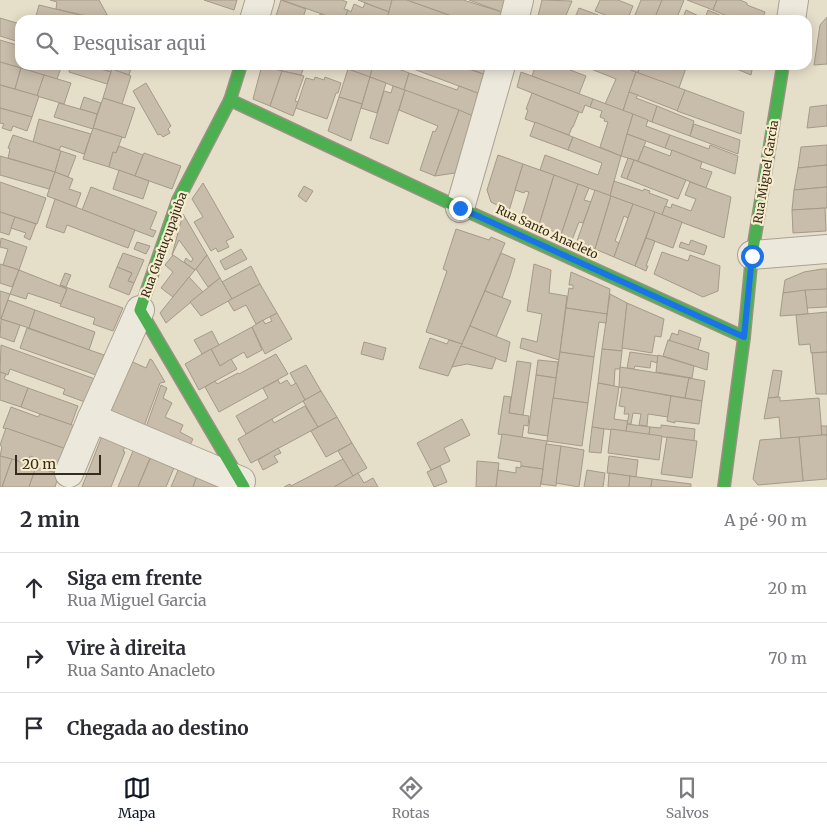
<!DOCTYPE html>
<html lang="pt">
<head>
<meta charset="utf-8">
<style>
	:root { --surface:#fff; --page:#f2f2f3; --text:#2b2b33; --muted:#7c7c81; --line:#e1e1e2; --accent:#111827 }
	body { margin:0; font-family:Merriweather,serif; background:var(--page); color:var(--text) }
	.scale { position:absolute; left:15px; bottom:12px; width:86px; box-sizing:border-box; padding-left:5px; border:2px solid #382b1b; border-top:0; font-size:14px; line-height:18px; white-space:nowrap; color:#382b1b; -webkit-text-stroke:4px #f7edce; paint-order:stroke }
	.stop { position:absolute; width:15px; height:15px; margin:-11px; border:4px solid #1a73e8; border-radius:50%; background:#fff }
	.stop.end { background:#1a73e8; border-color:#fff; box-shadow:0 1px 5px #0008 }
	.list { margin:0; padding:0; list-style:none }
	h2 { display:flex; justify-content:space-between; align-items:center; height:65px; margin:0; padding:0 20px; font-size:21px }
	h2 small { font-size:16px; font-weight:400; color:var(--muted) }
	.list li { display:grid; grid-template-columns:32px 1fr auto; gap:15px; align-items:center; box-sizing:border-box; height:70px; padding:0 20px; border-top:1px solid var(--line) }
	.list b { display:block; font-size:19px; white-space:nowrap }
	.list p { margin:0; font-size:16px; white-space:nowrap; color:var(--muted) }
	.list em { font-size:16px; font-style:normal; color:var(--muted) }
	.icon { flex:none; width:28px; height:28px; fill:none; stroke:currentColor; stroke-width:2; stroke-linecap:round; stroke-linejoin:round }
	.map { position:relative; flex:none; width:827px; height:487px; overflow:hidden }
	.search { position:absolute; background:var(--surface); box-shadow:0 2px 12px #0003; left:15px; right:15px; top:15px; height:55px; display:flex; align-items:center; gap:12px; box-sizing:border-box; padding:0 18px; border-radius:15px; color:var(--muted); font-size:19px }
	.sheet { height:275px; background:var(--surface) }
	nav { display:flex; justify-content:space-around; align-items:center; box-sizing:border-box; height:70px; border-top:1px solid var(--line); background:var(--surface); font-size:14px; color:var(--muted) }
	nav a { display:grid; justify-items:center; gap:2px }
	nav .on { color:var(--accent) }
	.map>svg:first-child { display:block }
	.building { fill:#c8bcaa; stroke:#a59989 }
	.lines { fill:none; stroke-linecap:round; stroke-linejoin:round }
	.street-casing { stroke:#a9a293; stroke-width:30 }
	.fast-casing { stroke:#999283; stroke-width:14 }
	.street { stroke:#ece8dc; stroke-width:28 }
	.fast { stroke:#4caf50; stroke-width:11 }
	.route { stroke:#1a73e8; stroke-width:6 }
	.labels { text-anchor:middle; stroke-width:4.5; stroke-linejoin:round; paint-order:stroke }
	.street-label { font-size:12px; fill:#382b1b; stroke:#f7edce }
</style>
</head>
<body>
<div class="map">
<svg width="827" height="487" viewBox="0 0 827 487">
	<rect width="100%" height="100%" fill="#e5dec9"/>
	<g class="building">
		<polygon points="50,0 99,0 110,20 103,20 56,9 57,2"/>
		<polygon points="204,0 237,0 234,10"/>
		<polygon points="281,0 306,9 302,20 287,20 276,16"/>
		<polygon points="282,0 342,0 347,2 344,9 348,10 344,20 339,20"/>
		<polygon points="358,0 392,0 389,12"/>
		<polygon points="392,0 407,0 463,20 390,20 387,19"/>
		<polygon points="407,0 463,0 502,12 499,20 463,20"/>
		<polygon points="469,0 505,0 502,12"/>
		<polygon points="542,0 572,1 564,20 537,20"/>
		<polygon points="600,0 618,0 633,6 628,18 633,20 618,20 595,11"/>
		<polygon points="641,0 662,0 654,20 633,20"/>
		<polygon points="662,0 684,0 676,20 654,20"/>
		<polygon points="687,0 717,0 713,10"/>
		<polygon points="717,0 740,0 747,3 747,5 765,12 762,20 736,20 713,10"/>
		<polygon points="365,3 389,12 386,20 344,20 348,10 351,12 354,4 363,8"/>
		<polygon points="39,5 80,15 102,20 35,20"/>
		<polygon points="579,8 598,15 596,20 574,20"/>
		<polygon points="686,10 705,19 708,10 731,20 682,20"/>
		<polygon points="320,14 339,20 318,20"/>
		<polygon points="827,17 827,64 814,65 820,25"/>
		<polygon points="0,18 20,24 20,40 17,39 16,41 0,36"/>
		<polygon points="0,40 20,46 20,65 62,65 57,79 0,62"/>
		<polygon points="0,62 21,68 15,89 0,85"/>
		<polygon points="70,65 86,65 111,72 107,84 69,72"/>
		<polygon points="91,65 113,65 111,72"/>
		<polygon points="113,65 132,65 129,75 112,69"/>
		<polygon points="262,65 282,71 270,106 253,99"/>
		<polygon points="262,65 285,65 282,71"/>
		<polygon points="285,65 305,65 301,75 282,71"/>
		<polygon points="336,65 373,65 370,77"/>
		<polygon points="373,65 389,65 409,73 404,90 370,77"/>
		<polygon points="403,65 456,65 486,75 480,94"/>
		<polygon points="460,65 488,65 486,75"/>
		<polygon points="536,65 557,65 586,76 579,94 532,76"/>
		<polygon points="581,65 619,65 636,72 623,111 605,104 616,79"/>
		<polygon points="619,65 640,65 638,73"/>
		<polygon points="640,65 687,65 679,88 638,73"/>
		<polygon points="727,65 753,65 751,75"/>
		<polygon points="21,68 44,75 37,96 15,89"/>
		<polygon points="112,69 131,76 122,104 103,98"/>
		<polygon points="348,69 370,77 362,104 339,97"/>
		<polygon points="282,71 304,76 295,101 298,102 293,116 270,106"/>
		<polygon points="521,72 593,99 590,107 585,105 582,113 517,87"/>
		<polygon points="636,72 685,90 678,111 629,92"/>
		<polygon points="409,73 457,90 459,86 480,94 473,116 404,90"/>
		<polygon points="44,75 71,83 64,104 37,96"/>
		<polygon points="315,77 324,80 325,77 341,83 338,93 336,93 327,119 296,108 306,78 314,80"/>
		<polygon points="370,77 386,83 377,113 361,108"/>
		<polygon points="146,83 171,126 168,129 170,133 163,137 160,134 158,135 133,91"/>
		<polygon points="0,85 39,96 32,117 0,108"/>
		<polygon points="393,86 405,90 388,144 370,138 384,91 391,93"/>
		<polygon points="405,90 459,110 435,176 420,170 433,131 435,132 438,126 399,110"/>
		<polygon points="685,90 744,112 741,134 677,111"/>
		<polygon points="629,92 638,95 636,98 657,106 652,122 623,111"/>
		<polygon points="532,93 579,112 573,127 572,127 569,135 525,119 528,110 526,109"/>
		<polygon points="84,97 101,103 97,114 80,109"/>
		<polygon points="339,97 362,104 351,141 328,131"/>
		<polygon points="103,98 135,108 125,138 93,128"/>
		<polygon points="593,99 633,114 621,156 600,147 608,122 604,121 605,119 600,117 602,111 590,107"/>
		<polygon points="59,103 97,114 93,129 54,117"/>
		<polygon points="827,105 827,126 807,128 810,107"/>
		<polygon points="657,106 694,121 690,136 652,122"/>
		<polygon points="0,108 32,117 27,131 13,126 11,131 2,128 4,124 0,123"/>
		<polygon points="459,110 473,116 455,173 435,176"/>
		<polygon points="633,114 648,120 646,126 670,135 665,148 627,134"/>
		<polygon points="39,119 91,134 84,154 61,146 59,150 33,142"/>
		<polygon points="535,122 573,137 568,150 530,136"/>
		<polygon points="694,124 740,140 738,154 690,136"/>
		<polygon points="93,128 122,137 116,153 113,152 109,167 83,159"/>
		<polygon points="627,134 646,141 638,161 621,156"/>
		<polygon points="13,135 61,151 55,172 8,158 10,149 8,148"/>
		<polygon points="670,135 709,149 710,145 738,156 735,174 665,148"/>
		<polygon points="573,137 621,156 610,196 540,170 545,155 598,175 602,163 568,150"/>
		<polygon points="827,145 827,165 798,168 801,147"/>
		<polygon points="119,146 143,155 135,176 109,167 113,152 116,153"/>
		<polygon points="644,146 670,156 672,150 702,162 700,168 712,172 706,188 638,161"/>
		<polygon points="61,151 76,156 68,177 55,172"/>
		<polygon points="144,153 181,166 172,189 135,176"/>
		<polygon points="498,155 523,164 509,211 491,202 487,190"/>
		<polygon points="0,156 55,172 49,189 0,175"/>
		<polygon points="628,158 634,160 627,179 621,177"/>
		<polygon points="634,160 686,180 678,199 627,179"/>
		<polygon points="523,164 554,175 539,225 521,218 529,192 525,191 524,193 515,190"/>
		<polygon points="827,165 827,187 794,190 798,168"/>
		<polygon points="119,170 149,181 143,199 113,189"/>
		<polygon points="55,172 73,179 69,189 81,193 76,207 47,196"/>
		<polygon points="554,175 578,184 561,235 539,225"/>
		<polygon points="614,181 643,191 644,189 650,191 649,193 668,200 662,215 610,196"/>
		<polygon points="0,182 46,198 37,224 0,212"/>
		<polygon points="690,182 731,197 724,238 662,215 665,206 671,208 672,204 691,211 696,199 685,195"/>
		<polygon points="203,183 234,237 226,241 229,247 218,252 216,248 211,251 194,222 203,217 192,199"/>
		<polygon points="578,184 589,188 584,200 591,202 583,223 579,222 572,240 561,235"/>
		<polygon points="304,186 313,191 306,202 298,196"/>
		<polygon points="91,187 157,212 150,229 156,231 153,237 82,210"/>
		<polygon points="827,187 827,208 792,210 794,190"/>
		<polygon points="595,190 611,196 595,249 577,241"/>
		<polygon points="611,196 633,204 628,218 624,216 615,241 619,243 614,257 595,249"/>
		<polygon points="55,199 135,230 128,248 67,225 64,233 46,227"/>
		<polygon points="633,204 655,212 635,266 614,257"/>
		<polygon points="825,208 826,231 793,233 792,210"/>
		<polygon points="0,212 15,217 9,235 0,232"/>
		<polygon points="655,212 682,222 673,248 646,238"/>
		<polygon points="183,214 207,255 195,270 184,262 186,258 191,262 193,259 179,240 172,255"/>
		<polygon points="15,217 36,224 30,240 24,237 26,233 11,228"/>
		<polygon points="456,229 489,240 491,237 505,243 462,344 426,332 447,271 443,269"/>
		<polygon points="1,238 27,247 19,270 3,265 8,249 0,247"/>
		<polygon points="646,238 655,241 646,266 648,266 646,271 635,266"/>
		<polygon points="691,240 707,246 704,255 679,247 681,242 689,245"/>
		<polygon points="137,242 150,246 146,254 134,249"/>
		<polygon points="241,249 247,259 225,270 220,261"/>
		<polygon points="662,252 688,261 690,255 720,266 718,291 703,297 654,274"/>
		<polygon points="123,253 144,260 134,283 128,281 132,273 117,267"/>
		<polygon points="501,253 515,259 510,276 502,298 485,291"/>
		<polygon points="173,255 195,270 173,297 161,288 173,272 165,265"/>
		<polygon points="207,255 220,278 208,287 196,269"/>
		<polygon points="0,264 19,270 12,287 0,283"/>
		<polygon points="534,264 551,270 549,293 567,296 559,360 520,348 522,338 537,342 542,314 527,311"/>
		<polygon points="251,266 260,284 232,299 222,282"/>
		<polygon points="117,267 132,273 128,281 134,283 129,295 109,287"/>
		<polygon points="822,269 827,269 827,289 783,293 785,280 804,272"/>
		<polygon points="19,270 67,289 61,304 28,293 26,299 10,294"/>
		<polygon points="571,272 610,289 607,314 566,308 569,288 573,289 573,285 569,285"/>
		<polygon points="65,273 71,275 66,287 60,285"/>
		<polygon points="189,277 203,292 166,323 160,313"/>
		<polygon points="220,278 232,299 201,316 190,302"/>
		<polygon points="260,284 277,313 256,324 246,305 234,311 228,301"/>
		<polygon points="60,285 123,308 113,331 93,324 95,318 60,306 67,289"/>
		<polygon points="827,289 827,307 807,308 805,290"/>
		<polygon points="805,290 808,314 780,316 783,293"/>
		<polygon points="0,291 10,294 1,319 0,318"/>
		<polygon points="485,291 511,301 496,337 470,326"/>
		<polygon points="610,294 627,303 622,351 602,349"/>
		<polygon points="8,300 35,310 29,328 1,319"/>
		<polygon points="627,303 664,319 661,337 655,336 652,353 622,348"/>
		<polygon points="566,308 607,314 606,323 599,322 594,357 560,352"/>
		<polygon points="35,310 95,332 89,350 29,328"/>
		<polygon points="827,312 827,352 811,353 810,344 799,345 796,315"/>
		<polygon points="277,313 292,339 265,354 252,327 263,320 265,324 272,321 270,317"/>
		<polygon points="1,319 20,325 14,342 0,337"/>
		<polygon points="470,326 510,342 506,362 461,346"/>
		<polygon points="252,327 262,350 247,358 244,352 220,366 211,349"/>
		<polygon points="27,328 104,355 96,375 20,348"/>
		<polygon points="679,330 701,338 698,350 669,341 672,333 678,335"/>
		<polygon points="212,331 219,345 202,354 194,340"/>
		<polygon points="430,338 447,344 449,340 462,344 448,376 419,368"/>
		<polygon points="668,340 709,353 707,370 663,356"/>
		<polygon points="364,342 386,348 383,360 361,354"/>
		<polygon points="1,345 95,379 85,402 63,394 65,389 10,369 8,375 0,372"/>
		<polygon points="461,346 496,358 492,369 467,364 452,367"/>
		<polygon points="211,349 220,366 231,359 237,369 199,390 185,364"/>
		<polygon points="602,349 622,351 620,369 615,369 614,386 598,383"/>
		<polygon points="560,352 594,357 588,403 553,398"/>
		<polygon points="630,352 658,356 657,363 651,361 650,368 635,366 634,369 627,368"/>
		<polygon points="827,352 827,394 816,394 812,353"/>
		<polygon points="276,354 288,374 219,412 205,387 215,381 217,384 238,373 239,374"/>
		<polygon points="658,355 694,366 692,378 656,372"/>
		<polygon points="126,359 146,368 150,359 152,360 165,382 160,383 143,429 106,411"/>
		<polygon points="538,360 558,362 556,378 536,375"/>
		<polygon points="517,361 531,363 523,415 509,413"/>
		<polygon points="306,365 321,391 305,400 290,373"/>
		<polygon points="620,367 689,378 685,398 619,387"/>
		<polygon points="773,370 782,371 778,397 768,398"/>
		<polygon points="0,372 6,374 4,379 28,388 21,407 0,400"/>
		<polygon points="536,375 556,378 548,436 528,433"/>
		<polygon points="689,378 705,381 702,401 685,398"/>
		<polygon points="278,380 280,384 287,380 291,386 296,383 305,400 246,434 236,416 268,398 263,388"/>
		<polygon points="598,383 619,387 614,419 628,421 626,432 592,427"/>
		<polygon points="161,385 167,388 163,398 172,403 165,417 183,425 180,432 193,439 187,451 145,430"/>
		<polygon points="622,387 671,396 668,417 648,414 647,426 639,425 641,414 633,413 631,424 627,424 629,414 624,414 625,407 619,406"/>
		<polygon points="28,388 78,406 71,425 21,407"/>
		<polygon points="321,391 337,417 318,427 303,401"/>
		<polygon points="504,396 511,397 509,413 529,416 528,426 524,425 522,438 498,434"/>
		<polygon points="671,396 702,401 699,424 675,421 675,423 667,421"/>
		<polygon points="780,397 780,401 819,398 822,435 781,439 779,417 764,419 768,398"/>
		<polygon points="553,398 588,403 582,446 547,441"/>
		<polygon points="305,406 318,427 251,463 238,439 272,419 274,423"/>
		<polygon points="11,407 38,417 40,414 78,427 69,450 3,428"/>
		<polygon points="337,417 352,443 326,457 311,431"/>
		<polygon points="462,419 470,435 444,448 450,461 431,470 417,443"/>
		<polygon points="627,424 650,427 649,435 626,432"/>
		<polygon points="661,425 695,429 694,441 649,435 650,427 661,428"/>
		<polygon points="821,426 827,426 827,435 822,435"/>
		<polygon points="592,427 604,429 601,453 589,452"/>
		<polygon points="6,428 69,450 59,474 42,469 44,461 30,456 27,464 0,456 2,447 0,445"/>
		<polygon points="611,429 662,436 659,460 608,453"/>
		<polygon points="104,431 127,442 123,451 125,452 111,487 82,487"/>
		<polygon points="502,434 547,441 543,469 521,466 521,462 498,458"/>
		<polygon points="822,435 827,435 827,479 803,481 799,437"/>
		<polygon points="667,437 697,441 692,478 661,474"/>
		<polygon points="799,437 803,481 758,485 753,479 760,440"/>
		<polygon points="352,443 367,468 353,476 338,451"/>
		<polygon points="136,444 153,451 138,487 118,487"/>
		<polygon points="546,444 561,446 556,486 541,484"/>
		<polygon points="561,446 584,450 579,487 556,483"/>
		<polygon points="278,448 281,453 274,456 278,462 263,470 258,460"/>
		<polygon points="153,452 176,463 166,487 138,487"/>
		<polygon points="0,456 12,459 2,487 0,487"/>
		<polygon points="609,456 638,460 636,477 607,473"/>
		<polygon points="12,459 36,467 29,487 2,487"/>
		<polygon points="343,459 353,476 334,487 284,487 290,484 291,486"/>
		<polygon points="477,461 499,463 496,487 476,487"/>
		<polygon points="440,466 447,482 434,487 427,472"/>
		<polygon points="521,466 543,469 540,487 496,487 498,470 516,473 516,467 520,468"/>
		<polygon points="36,467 59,474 55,487 29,487"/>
		<polygon points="179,468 197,476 193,487 171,487"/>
		<polygon points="587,470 605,473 603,487 584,487"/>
		<polygon points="358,473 364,483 373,478 378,487 334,487"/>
		<polygon points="609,473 630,476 629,487 608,487"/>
		<polygon points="197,476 219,487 193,487"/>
		<polygon points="630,476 652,479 651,487 629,487"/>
		<polygon points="652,479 691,484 691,487 651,487"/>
	</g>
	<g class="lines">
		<g class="street-casing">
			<g id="street">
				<polyline points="254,20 260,0"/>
				<polyline points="514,20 519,0"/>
				<polyline points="791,20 794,0"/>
				<polyline points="460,208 501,65"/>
				<polyline points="752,255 827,249"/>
				<polyline points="92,418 241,481"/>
				<polyline points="69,473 92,418 140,310"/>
			</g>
		</g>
		<g class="fast-casing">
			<g id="fast">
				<polyline points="241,65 230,100 178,200 140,310 244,487"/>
				<polyline points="230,100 460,208 744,337"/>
				<polyline points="724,487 744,337 752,255 783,65"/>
			</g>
		</g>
		<use href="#street" class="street"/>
		<use href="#fast" class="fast"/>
	</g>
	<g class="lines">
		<polyline class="route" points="460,208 744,337 752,256"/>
	</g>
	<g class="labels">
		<g class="street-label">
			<text transform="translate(766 172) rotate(-81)" y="4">Rua Miguel Garcia</text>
			<text transform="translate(547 232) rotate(25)" y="4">Rua Santo Anacleto</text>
			<text transform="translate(164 245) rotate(-70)" y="4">Rua Guatuçupajuba</text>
		</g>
	</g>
</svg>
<div class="scale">20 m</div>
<div class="stop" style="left:752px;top:256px"></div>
<div class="stop end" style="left:460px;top:208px"></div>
<div class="search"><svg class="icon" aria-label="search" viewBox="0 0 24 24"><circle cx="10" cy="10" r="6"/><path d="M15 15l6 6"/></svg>Pesquisar aqui</div>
</div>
<section class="sheet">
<h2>2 min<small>A pé · 90 m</small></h2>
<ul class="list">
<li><svg class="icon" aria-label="ahead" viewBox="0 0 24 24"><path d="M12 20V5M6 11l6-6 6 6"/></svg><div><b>Siga em frente</b><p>Rua Miguel Garcia</p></div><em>20 m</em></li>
<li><svg class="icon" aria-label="right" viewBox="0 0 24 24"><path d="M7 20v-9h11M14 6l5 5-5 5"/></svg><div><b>Vire à direita</b><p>Rua Santo Anacleto</p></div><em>70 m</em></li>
<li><svg class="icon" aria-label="arrive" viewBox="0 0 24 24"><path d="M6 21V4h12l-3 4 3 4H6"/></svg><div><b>Chegada ao destino</b></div></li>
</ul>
</section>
<nav>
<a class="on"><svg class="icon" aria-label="map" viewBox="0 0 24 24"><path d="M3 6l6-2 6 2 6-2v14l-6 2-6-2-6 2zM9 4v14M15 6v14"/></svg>Mapa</a>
<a><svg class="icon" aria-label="directions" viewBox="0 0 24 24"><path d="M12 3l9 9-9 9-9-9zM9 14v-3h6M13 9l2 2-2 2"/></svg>Rotas</a>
<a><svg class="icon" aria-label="saved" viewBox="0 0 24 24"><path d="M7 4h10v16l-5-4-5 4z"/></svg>Salvos</a>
</nav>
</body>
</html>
